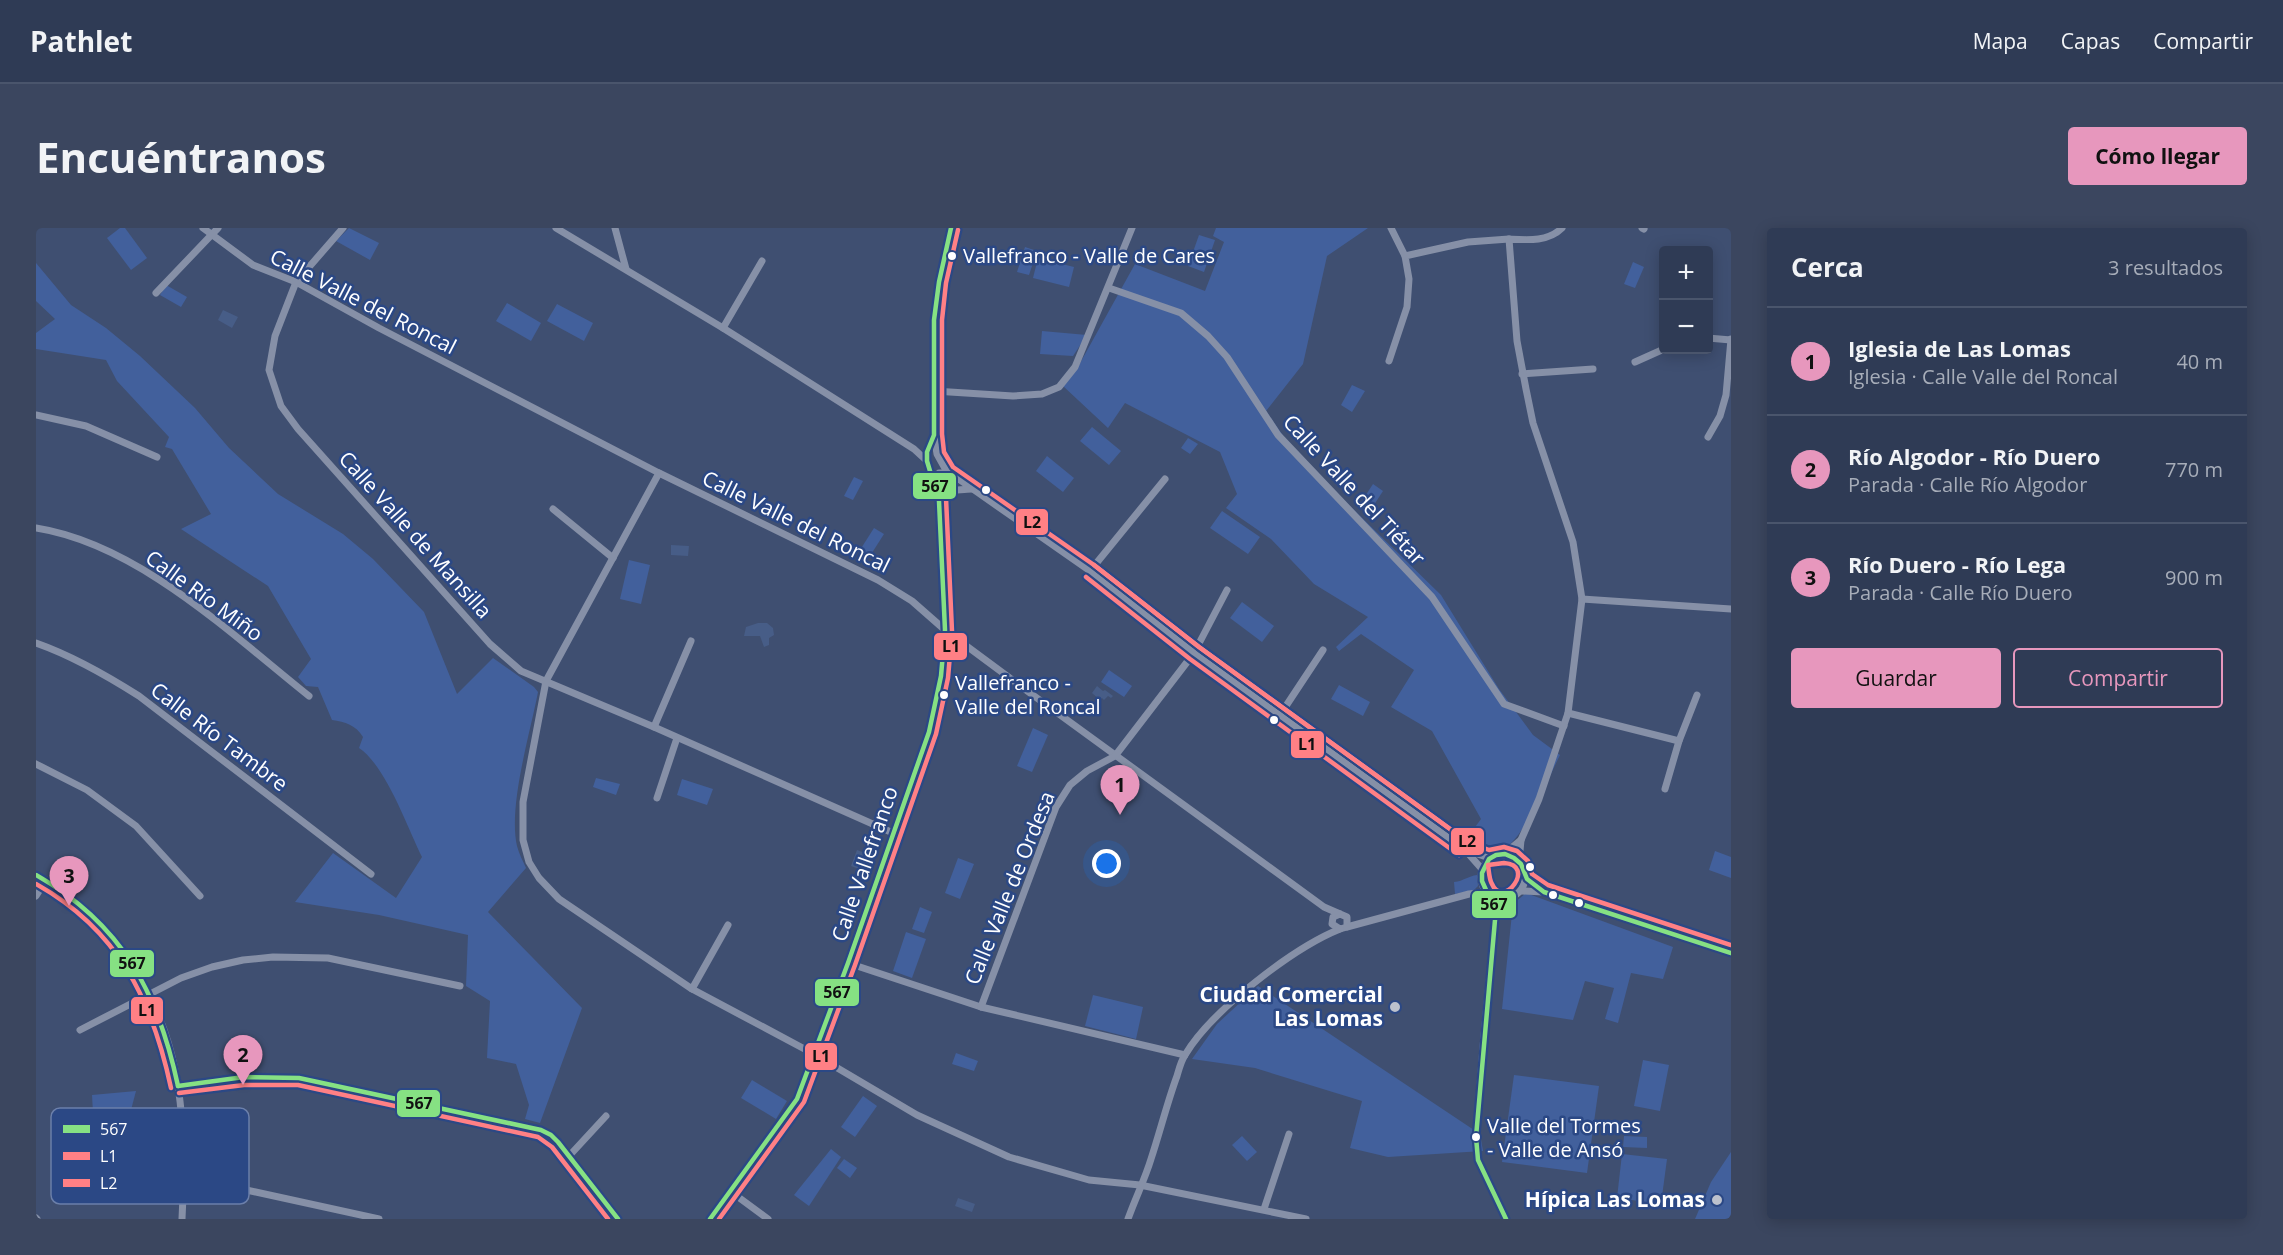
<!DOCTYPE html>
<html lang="es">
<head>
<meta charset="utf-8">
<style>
	:root { --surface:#2f3b55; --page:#3b465f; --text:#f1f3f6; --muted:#a7adb9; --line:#4a556c; --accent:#e797bd }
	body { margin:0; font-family:"Open Sans",sans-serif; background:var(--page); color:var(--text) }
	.controls { position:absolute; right:18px; top:18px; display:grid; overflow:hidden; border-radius:6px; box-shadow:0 3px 15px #0003 }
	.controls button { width:54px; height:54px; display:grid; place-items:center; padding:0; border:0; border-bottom:2px solid var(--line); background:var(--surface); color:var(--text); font:30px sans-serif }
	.you { position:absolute; left:1071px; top:636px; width:21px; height:21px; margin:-15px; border:4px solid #fff; border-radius:50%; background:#1a73e8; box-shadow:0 0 0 9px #1a73e833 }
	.badge { display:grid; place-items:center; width:39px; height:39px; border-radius:50%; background:var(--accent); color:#111; font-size:20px; font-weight:700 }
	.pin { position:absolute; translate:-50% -50px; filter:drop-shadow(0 2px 3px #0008) }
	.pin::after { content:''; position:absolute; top:32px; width:21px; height:18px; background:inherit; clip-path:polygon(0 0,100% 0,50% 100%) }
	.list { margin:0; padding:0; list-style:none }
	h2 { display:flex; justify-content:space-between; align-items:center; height:78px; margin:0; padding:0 24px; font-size:26px }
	h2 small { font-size:20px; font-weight:400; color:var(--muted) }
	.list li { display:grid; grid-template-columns:39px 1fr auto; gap:18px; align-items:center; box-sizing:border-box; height:108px; padding:0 24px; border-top:2px solid var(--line) }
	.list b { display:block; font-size:22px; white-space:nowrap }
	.list p { margin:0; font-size:20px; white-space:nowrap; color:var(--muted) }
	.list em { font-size:20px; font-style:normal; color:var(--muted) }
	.actions { display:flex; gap:12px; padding:18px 24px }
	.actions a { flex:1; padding:14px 0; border:2px solid var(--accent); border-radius:6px; text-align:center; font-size:21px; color:var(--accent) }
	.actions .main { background:var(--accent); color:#111 }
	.map { position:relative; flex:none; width:1695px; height:991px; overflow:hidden; border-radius:6px }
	header { display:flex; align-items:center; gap:36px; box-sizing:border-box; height:84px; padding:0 30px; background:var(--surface); border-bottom:2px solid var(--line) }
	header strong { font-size:28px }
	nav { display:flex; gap:33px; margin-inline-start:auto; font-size:21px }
	.intro { display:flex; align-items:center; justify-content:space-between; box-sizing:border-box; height:144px; padding:0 36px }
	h1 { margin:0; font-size:42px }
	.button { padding:15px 27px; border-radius:6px; background:var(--accent); color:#111; font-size:21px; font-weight:700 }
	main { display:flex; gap:36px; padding:0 36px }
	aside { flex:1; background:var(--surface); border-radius:6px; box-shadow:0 3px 15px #0003 }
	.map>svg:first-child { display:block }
	.green { fill:#42609c }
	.water { fill:#475d87 }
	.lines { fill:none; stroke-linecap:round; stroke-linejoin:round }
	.minor { stroke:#8690a7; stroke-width:7 }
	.bus-1-casing { stroke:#2b4885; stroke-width:9 }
	.bus-2-casing { stroke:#2b4885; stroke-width:9 }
	.bus-3-casing { stroke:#2b4885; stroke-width:9 }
	.bus-1 { stroke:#86e183; stroke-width:4.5 }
	.bus-2 { stroke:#ff8085; stroke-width:4.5 }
	.bus-3 { stroke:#ff8085; stroke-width:4.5 }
	.bus-dot { fill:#fff; stroke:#2b4885; stroke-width:2 }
	.poi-dot { fill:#bcc1cd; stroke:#2b4885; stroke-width:2 }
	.labels { text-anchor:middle; stroke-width:5; stroke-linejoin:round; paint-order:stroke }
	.bus-label { font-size:20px; fill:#fff; stroke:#2b4885; text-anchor:start }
	.street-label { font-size:21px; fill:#fff; stroke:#2b4885 }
	.poi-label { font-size:21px; font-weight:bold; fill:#fff; stroke:#2b4885; text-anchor:end }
	.key { fill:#2b4885; stroke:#6b7faa; stroke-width:1.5 }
	.key-label { font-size:16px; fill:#fff }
	.line-badge { stroke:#2b4885; stroke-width:2 }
	.pale-badge-label { font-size:16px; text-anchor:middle; font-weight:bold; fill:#111 }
</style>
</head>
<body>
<header>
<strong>Pathlet</strong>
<nav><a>Mapa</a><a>Capas</a><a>Compartir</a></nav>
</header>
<div class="intro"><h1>Encuéntranos</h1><a class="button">Cómo llegar</a></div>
<main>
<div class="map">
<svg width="1695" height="991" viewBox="0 0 1695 991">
	<rect width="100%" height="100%" fill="#3f4f71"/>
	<g class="green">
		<polygon points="84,0 89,0 111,30 95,42 71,10"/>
		<polygon points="313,0 343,15 334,32 300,13"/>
		<path d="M1180,0H1332L1291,28L1267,136L1230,183L1248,209L1282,247L1405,367L1463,461L1497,507L1524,527C1511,552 1486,620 1459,625L1434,606L1445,591L1396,503L1355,479L1378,442L1325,406L1303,423L1300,419L1332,389L1278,356L1235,311L1190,280L1201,266L1184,224L1089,175L1072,200L1027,158L1043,137L1099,36L1169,63L1188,14L1177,8Z"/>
		<polygon points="1163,7 1179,12 1168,44 1152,38"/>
		<polygon points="989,19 1001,23 993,47 981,44"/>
		<polygon points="1002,30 1038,39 1033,59 997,50"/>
		<polygon points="1597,34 1608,39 1599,60 1588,56"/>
		<path d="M0,35L35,77L70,100L104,128L159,180L193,220L242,266L307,306L337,331L388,384L421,466L457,430L498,459L502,464C494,506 472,578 481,618C483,626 487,633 490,640L452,684L546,780L504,895L489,891L493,877L480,836L451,830L454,773L430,758L432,707L343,687L259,674L297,625L360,670L386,629C371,599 350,538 323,520L327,509C320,497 309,494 296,492L282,459L270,458L262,449L275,431L232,358L145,301L175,286L136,221L129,219L133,209L81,153L70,132L0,121V105L19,91L0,73Z"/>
		<polygon points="130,57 151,69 145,79 124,67"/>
		<polygon points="471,75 505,95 495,113 460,93"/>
		<polygon points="521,76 557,95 548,113 511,93"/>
		<polygon points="1006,103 1051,107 1037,128 1004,126"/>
		<polygon points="1316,157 1329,163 1316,184 1305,177"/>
		<polygon points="1056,199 1085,223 1073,237 1044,213"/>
		<polygon points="1152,210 1162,216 1154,226 1145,220"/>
		<polygon points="1011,228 1038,250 1027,264 1000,243"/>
		<polygon points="818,249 827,253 817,272 808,268"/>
		<polygon points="1337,256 1347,263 1334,283 1324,276"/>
		<polygon points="1186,283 1224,309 1212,326 1174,300"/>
		<polygon points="838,300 848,306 834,328 824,322"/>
		<polygon points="593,332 614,337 605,376 584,371"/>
		<polygon points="1206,374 1238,398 1226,414 1194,390"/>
		<polygon points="1073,442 1096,458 1088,469 1065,454"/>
		<polygon points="1303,457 1334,474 1327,488 1295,471"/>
		<polygon points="997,500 1012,507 996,544 981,538"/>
		<polygon points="560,550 584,556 580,567 557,559"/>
		<polygon points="646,551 677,561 671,577 641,567"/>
		<polygon points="1679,623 1695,629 1695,650 1673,642"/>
		<polygon points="922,630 938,636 924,671 909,665"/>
		<path d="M1441,647L1442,658L1438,662L1419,666L1418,654C1428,653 1432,648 1441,647Z"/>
		<polygon points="1490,665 1637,719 1627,751 1595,745 1582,795 1569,791 1578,760 1549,753 1537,792 1466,781 1477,676"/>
		<polygon points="884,679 896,684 888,705 876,701"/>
		<polygon points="870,704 890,711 876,750 857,743"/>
		<polygon points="1222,758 1444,906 1447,923 1352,929 1314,920 1326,873 1219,840 1156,831 1181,796"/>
		<polygon points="1057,767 1107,779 1100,811 1049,798"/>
		<polygon points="920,825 942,833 938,843 916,836"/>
		<polygon points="1607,832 1633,837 1624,883 1598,878"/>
		<polygon points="1478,847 1563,858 1551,945 1466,934"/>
		<polygon points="716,852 751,873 740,891 705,870"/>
		<polygon points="100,863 95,882 57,885 56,867"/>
		<polygon points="827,868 841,878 819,909 805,899"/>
		<polygon points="1206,908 1221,924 1211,933 1196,917"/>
		<polygon points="1588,908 1611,909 1611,920 1587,919"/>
		<polygon points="795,921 805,929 773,978 758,967"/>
		<polygon points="1695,924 1695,991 1659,991 1675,954"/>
		<polygon points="1586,926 1631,931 1625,976 1581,970"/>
		<polygon points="808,931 821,940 814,950 801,940"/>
	</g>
	<g class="water">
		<polygon points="187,82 202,89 196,100 182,92"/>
		<polygon points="635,317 653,318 652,328 635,327"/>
		<polygon points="722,395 731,395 737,400 738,407 733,410 733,417 728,419 724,408 708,408 710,399"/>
		<polygon points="1061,458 1067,463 1069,462 1077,468 1075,470 1072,468 1068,472 1066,470 1064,472 1056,465"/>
		<polygon points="821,622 829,625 823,641 815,638"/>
		<polygon points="922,970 939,976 936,984 919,978"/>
	</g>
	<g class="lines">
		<g class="minor">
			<polyline points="167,0 217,37 260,54 343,100 623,245 842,352 876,373 909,402 994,465 1288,679 1311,689 1311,699 1304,701 1296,696 1297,689 1304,686"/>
			<polyline points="307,0 260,54 239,108 233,142 245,178 262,201 454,416 485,443 618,499 857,605"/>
			<polyline points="520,0 687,100 878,221 891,233"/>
			<polyline points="579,0 590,41"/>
			<polyline points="1355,0 1369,28"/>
			<polyline points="1606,0 1608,1"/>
			<polyline points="1073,60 1145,85 1172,108 1191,129 1242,207 1396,369 1468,476 1528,498"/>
			<polyline points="120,65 182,0"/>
			<polyline points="687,100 726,33"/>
			<polyline points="1672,110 1695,112"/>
			<polyline points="1353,133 1371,79 1373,51 1369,28 1432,14 1473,11"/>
			<polyline points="1599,134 1628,121"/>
			<polyline points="1486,146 1557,141"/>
			<polyline points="898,163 977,168 1006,166 1023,159 1039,139 1096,0"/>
			<polyline points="0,187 50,198 121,229"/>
			<polyline points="1672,209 1684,188 1690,167 1695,111"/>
			<polyline points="911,244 901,226 898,207 898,92 903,54 915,0"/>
			<polyline points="623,245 510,453 487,574 487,612 493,634 503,650 523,671 656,761 776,825 881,887 973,929 1053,952 1104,957 1270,991"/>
			<polyline points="898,251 903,245 914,245 1054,343 1158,425 1428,621 1453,630"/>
			<path d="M900,260C910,265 924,261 936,261"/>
			<polyline points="517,281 577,330"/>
			<path d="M0,300C102,316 195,406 273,468"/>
			<polyline points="1054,343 1129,251"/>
			<polyline points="1546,371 1695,381"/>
			<path d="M0,415C37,428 70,447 103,468L335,646"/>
			<polyline points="1532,485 1643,513"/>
			<polyline points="1244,487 1287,422"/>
			<polyline points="618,499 655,413"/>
			<polyline points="0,536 51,562 100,598 164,668"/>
			<polyline points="1629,561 1643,513 1661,467"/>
			<polyline points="621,570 641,510"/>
			<polyline points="1430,623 1445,640"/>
			<polyline points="1468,626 1485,612"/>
			<circle cx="1467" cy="649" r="22"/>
			<path d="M1483,634L1485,612L1503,571L1532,485L1546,371L1537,314L1497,195L1490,161L1481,113L1473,11C1491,12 1512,14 1526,0"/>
			<path d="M0,647C28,661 54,684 74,707C145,792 152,885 146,991"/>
			<polyline points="1490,650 1508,664"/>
			<polyline points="1486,663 1508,664 1695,725"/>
			<polyline points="0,668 10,652"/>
			<polyline points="1457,669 1459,692 1447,819 1440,909 1442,932 1470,991"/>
			<polyline points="1311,699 1433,666 1450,664"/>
			<polyline points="812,735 945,779 1149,827"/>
			<polyline points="656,761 692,697"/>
			<polyline points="945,779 1020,579 1034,557 1051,543 1079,528 1158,425 1191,362"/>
			<polyline points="44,802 145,750 176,739 207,732 237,729 292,730 424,758"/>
			<polyline points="142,858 208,849 263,850 505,902 515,907 522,914 582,991"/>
			<polyline points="534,927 570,888"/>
			<polyline points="60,929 343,991"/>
			<polyline points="694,963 732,991"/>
			<polyline points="1228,981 1253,906"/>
			<polyline points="0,990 1,991"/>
			<polyline points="674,991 761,871 812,735 893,504 905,448 909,402 903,273 891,233 891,224 898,207"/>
			<path d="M1092,991C1099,971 1109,951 1115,931C1124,904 1131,875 1141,848C1143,841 1145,833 1149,827C1175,783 1257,720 1304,701"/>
		</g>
		<g class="bus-1-casing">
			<g id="bus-1">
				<path d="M0,647C86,696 122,764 142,858"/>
				<polyline points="142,858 208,849 263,850 505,902 515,907 522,914 582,991"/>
				<polyline points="674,991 761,871 812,735 893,504 905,448 909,402 903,273 891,233 891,224 898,207 898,92 903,54 915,0"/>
				<polyline points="1470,991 1442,932 1440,909 1459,692 1457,669 1450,662 1446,653 1446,645 1453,631 1460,627 1469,626 1478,630 1485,636 1491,651 1508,664 1695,725"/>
			</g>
		</g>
		<g class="bus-2-casing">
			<g id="bus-2">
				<polyline points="1058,337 1163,419 1432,614"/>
				<polyline points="1050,349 1154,431 1423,627"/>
				<path d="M1468,635C1501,637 1467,682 1456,656C1453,651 1453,643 1452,637Z"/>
				<path d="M0,656C82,702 116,771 135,860"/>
				<polyline points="143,865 208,857 262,857 502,909 516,919 572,991"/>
				<polyline points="683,991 768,874 819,737 900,506 912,450 916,403 910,270"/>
			</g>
		</g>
		<g class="bus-3-casing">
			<polyline id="bus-3" points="922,2 910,55 906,92 906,206 908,224 917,239 1058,337 1163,419 1432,614 1453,622 1468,619 1481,623 1492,633 1496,646 1512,657 1695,717"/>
		</g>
		<use href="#bus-1" class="bus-1"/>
		<use href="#bus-2" class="bus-2"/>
		<use href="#bus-3" class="bus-3"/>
	</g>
	<g class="bus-dot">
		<circle cx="916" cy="28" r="5"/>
		<circle cx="950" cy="262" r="5"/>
		<circle cx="908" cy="467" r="5"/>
		<circle cx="1238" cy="492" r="5"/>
		<circle cx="1494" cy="639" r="5"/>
		<circle cx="1517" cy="667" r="5"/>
		<circle cx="1543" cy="675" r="5"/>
		<circle cx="1440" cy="909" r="5"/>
	</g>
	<g class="poi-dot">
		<circle cx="1359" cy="779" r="6"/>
		<circle cx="1681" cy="972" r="6"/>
	</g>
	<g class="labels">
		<g class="bus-label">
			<text x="927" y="35">Vallefranco - Valle de Cares</text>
			<text x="919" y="462">Vallefranco -<tspan x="919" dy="24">Valle del Roncal</tspan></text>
			<text x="1451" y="905">Valle del Tormes<tspan x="1451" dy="24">- Valle de Ansó</tspan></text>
		</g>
		<g class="street-label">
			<text transform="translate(327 74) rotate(27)" y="7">Calle Valle del Roncal</text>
			<text transform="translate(1318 262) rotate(47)" y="7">Calle Valle del Tiétar</text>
			<text transform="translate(760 294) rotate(26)" y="7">Calle Valle del Roncal</text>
			<text transform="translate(379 307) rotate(48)" y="7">Calle Valle de Mansilla</text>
			<text transform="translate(168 368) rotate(36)" y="7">Calle Río Miño</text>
			<text transform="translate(183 509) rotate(37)" y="7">Calle Río Tambre</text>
			<text transform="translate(829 636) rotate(-71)" y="7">Calle Vallefranco</text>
			<text transform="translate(974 660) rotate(-68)" y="7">Calle Valle de Ordesa</text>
		</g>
		<g class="poi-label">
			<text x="1347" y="774">Ciudad Comercial<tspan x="1347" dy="24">Las Lomas</tspan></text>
			<text x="1669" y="979">Hípica Las Lomas</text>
		</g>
	</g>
	<rect x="15" y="880" width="198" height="96" rx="9" class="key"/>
	<rect x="27" y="897" width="27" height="8" fill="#86e183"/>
	<rect x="27" y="924" width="27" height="8" fill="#ff8085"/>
	<rect x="27" y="951" width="27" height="8" fill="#ff8085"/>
	<g class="key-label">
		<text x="64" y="907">567</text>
		<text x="64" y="934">L1</text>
		<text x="64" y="961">L2</text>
	</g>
	<g class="line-badge">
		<rect x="876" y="244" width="45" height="28" rx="6" fill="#86e183"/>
		<rect x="979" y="280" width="34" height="28" rx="6" fill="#ff8085"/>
		<rect x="897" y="404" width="35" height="29" rx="6" fill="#ff8085"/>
		<rect x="1254" y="502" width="35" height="29" rx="6" fill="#ff8085"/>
		<rect x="1414" y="599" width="35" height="29" rx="6" fill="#ff8085"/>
		<rect x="1435" y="662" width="46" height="29" rx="6" fill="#86e183"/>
		<rect x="73" y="721" width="46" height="29" rx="6" fill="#86e183"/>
		<rect x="778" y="750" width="46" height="29" rx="6" fill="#86e183"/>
		<rect x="94" y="768" width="34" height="29" rx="6" fill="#ff8085"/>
		<rect x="768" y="814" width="34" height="29" rx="6" fill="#ff8085"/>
		<rect x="360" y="861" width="45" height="29" rx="6" fill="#86e183"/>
	</g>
	<g class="pale-badge-label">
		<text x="899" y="264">567</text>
		<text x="996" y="300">L2</text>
		<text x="915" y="424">L1</text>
		<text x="1271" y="522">L1</text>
		<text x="1431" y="619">L2</text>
		<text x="1458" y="682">567</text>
		<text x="96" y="741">567</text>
		<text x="801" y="770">567</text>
		<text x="111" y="788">L1</text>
		<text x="785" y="834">L1</text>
		<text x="383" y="881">567</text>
	</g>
</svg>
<div class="controls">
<button>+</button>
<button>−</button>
</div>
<div class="you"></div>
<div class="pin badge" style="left:1084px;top:587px">1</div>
<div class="pin badge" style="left:207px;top:857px">2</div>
<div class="pin badge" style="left:33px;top:678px">3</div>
</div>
<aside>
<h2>Cerca<small>3 resultados</small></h2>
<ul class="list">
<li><span class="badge">1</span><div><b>Iglesia de Las Lomas</b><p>Iglesia · Calle Valle del Roncal</p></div><em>40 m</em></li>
<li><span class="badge">2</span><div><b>Río Algodor - Río Duero</b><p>Parada · Calle Río Algodor</p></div><em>770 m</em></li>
<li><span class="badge">3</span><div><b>Río Duero - Río Lega</b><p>Parada · Calle Río Duero</p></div><em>900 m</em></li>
</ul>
<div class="actions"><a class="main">Guardar</a><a>Compartir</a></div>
</aside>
</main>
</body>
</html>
